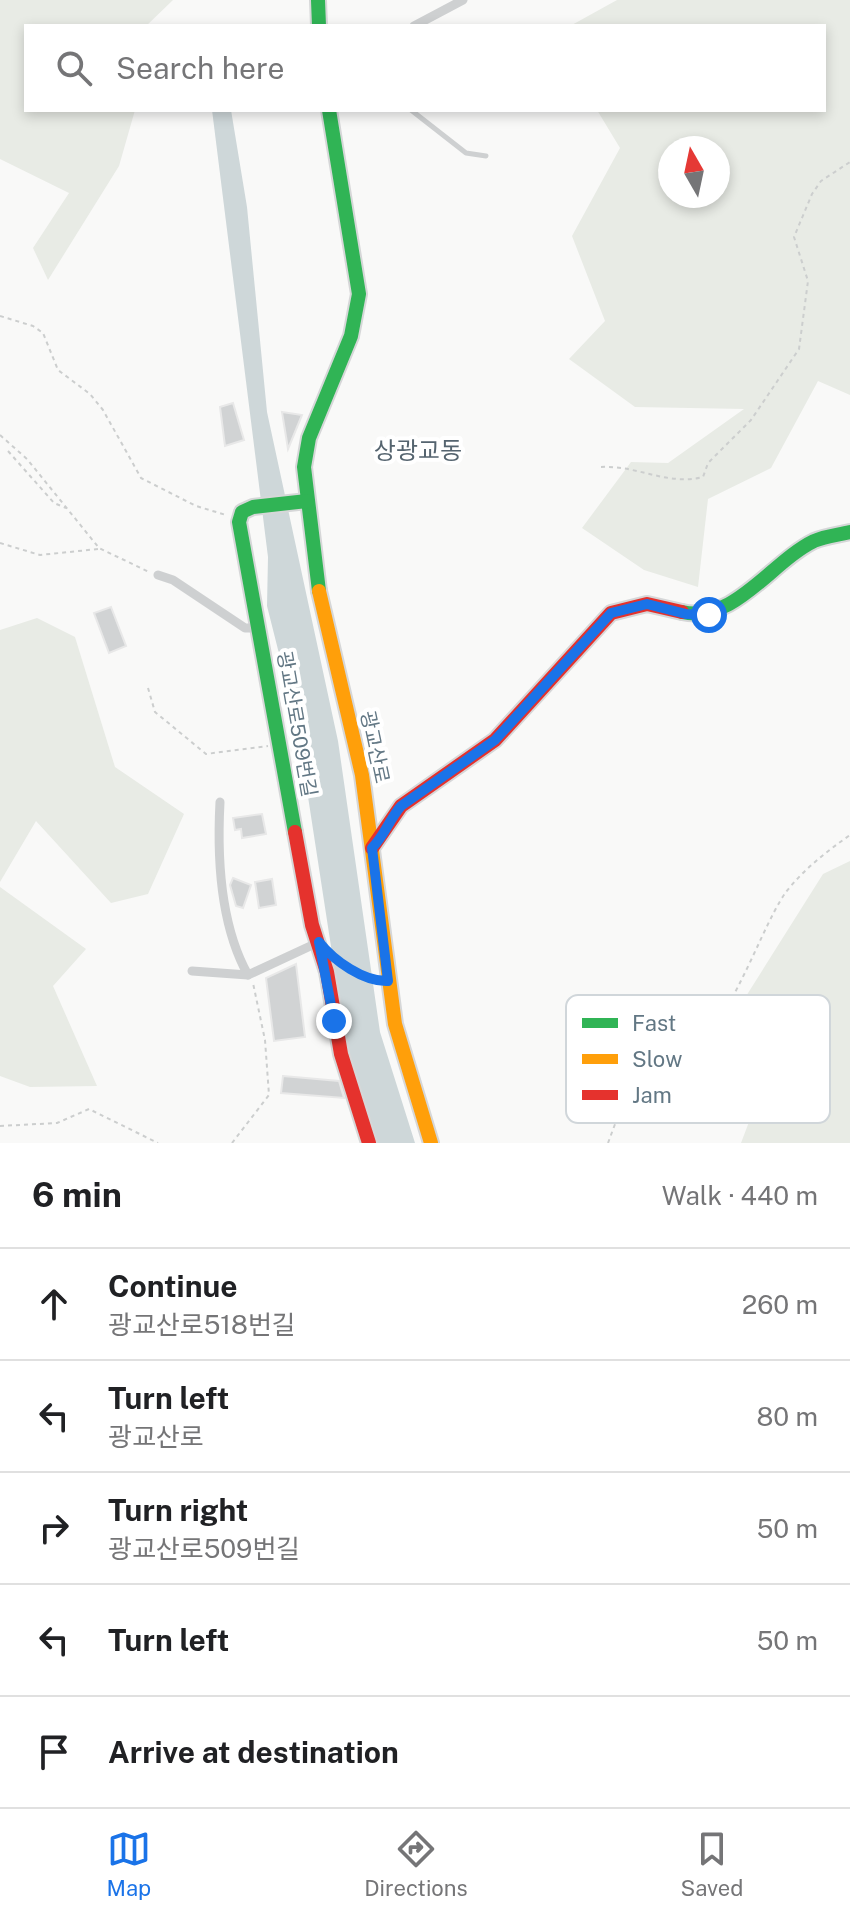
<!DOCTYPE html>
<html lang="en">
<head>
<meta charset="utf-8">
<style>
	:root { --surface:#fff; --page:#f6f6f6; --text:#202124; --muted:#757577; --line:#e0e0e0; --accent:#1a73e8 }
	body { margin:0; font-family:"Public Sans","Noto Sans KR",sans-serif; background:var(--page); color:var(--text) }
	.compass { position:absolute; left:658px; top:136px; width:72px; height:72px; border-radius:50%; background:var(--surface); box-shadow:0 4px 12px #0003; rotate:351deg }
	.stop { position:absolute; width:24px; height:24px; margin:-18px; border:6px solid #1a73e8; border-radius:50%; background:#fff }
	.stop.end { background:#1a73e8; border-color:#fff; box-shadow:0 2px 8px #0008 }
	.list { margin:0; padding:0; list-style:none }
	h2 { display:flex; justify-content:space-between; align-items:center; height:104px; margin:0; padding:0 32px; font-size:34px }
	h2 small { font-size:26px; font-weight:400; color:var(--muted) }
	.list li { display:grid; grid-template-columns:52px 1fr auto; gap:24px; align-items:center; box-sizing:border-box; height:112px; padding:0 32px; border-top:2px solid var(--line) }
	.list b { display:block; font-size:30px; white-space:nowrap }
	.list p { margin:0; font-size:26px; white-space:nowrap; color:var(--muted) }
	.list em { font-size:26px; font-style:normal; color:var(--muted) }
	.icon { flex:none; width:44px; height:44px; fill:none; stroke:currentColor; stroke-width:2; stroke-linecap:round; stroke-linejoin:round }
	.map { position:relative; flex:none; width:850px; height:1143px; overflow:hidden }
	.search { position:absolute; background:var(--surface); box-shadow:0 4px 12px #0003; left:24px; right:24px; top:24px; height:88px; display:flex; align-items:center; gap:20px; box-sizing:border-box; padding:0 28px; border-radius:0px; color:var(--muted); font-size:30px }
	.sheet { height:664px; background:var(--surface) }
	nav { display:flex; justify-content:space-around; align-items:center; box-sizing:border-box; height:112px; border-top:2px solid var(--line); background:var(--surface); font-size:22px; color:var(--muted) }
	nav a { display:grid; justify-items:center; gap:4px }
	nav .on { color:var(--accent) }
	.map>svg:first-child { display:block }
	.green { fill:#e8ebe5; fill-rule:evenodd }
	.water { fill:#ced7d9 }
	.building { fill:#d1d3d4; stroke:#e8e8e8; stroke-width:2 }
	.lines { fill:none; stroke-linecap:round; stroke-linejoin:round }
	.fast-casing { stroke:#d6d7d8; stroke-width:18 }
	.slow-casing { stroke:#d6d7d8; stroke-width:18 }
	.jam-casing { stroke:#d6d7d8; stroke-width:18 }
	.path { stroke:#cccece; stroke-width:2; stroke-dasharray:4 4; stroke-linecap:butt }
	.lane { stroke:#ced0d1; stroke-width:5 }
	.street { stroke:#ced0d1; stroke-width:9 }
	.fast { stroke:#30b455; stroke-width:14 }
	.slow { stroke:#ff9f0a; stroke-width:14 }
	.jam { stroke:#e5322d; stroke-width:14 }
	.route { stroke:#1a73e8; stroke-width:10 }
	.labels { text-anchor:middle; stroke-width:8; stroke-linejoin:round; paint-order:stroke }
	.street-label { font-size:20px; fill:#627784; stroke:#fff }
	.quarter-label { font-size:24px; fill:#55646f; stroke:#fff }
	.key { fill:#fff; stroke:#d0d6da; stroke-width:2 }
	.key-label { font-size:22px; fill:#627784 }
</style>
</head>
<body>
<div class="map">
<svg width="850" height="1143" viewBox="0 0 850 1143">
	<rect width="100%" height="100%" fill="#f9f9f8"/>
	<g class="green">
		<polygon points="0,0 173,0 146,26 26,26 26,110 135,110 119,166 48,280 33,248 69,193 0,159"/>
		<path d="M617,0H850V395L818,381L771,468L708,499L698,587L644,570L582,528L631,462L668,463L744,409L635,407L569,359L605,321L572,236L620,148L597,110H824V26H570ZM718,148V196H670V148Z"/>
		<polygon points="37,618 75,637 115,767 184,814 148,894 111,903 36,821 0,882 0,630"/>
		<polygon points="850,861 850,1143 741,1143 755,1106 786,1091 784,1056 762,1045 731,1020 823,874"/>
		<polygon points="0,887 86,949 53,986 97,1086 30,1087 0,1076"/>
	</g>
	<polygon class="water" points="212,110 231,110 247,207 267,412 338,741 380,1032 415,1143 377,1143 346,1044 297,725 267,606 268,557"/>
	<g class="building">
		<polygon points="233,403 244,440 225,446 220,407"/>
		<polygon points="282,412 302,415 288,449"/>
		<polygon points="111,607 126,646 109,653 94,613"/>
		<polygon points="262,814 266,834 242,838 241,829 235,830 233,818"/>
		<polygon points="233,878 251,885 243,908 236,906 230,885"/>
		<polygon points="272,879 276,905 259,908 255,882"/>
		<polygon points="296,964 305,1037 274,1041 266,978"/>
		<polygon points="283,1076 339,1081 344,1098 281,1093"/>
	</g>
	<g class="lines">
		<g class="fast-casing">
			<g id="fast">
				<polyline points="318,0 319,26"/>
				<polyline points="319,591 304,467 309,438 351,336 359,294 329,110"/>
				<path d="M682,612C734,624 771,562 814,541C825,536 838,535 850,532"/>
				<polyline points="295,832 239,522 242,512 253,507 307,501"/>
			</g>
		</g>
		<g class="slow-casing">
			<polyline id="slow" points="319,591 362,775 395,1024 431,1143"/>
		</g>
		<g class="jam-casing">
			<g id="jam">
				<polyline points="295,832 312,925 327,972 341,1054 369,1143"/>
				<polyline points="372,848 401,806 495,740 611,613 647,604 682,612"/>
			</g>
		</g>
		<g class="path">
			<polyline points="0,316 33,326 43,333 58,370 90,394 103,410 141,478 196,506 226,515"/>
			<polyline points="0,435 27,459 99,548 149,572"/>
			<polyline points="8,451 54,503 66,508"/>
			<path d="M601,467C637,465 667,486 703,477L708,463L751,420L799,349L808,281L794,237L812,194L821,181L850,162"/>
			<polyline points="0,543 40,555 98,549"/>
			<polyline points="148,688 155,712 206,754 268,746"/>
			<polyline points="0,1126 57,1123 89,1109 158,1143"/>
			<polyline points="232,1143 269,1095 265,1040 253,983"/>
			<path d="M608,1143L621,1108L655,1063C719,1070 755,935 786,892C804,869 826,852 850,835"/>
		</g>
		<polyline class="lane" points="411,110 466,153 486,156"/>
		<g class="street">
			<polyline points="414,26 463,0"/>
			<polyline points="158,575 173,580 245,628 259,628"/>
			<path d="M220,802C217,858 220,925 248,975"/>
			<path d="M192,971L248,975L319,942C334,961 364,982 388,981"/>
		</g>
		<use href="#fast" class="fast"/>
		<use href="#slow" class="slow"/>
		<use href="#jam" class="jam"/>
	</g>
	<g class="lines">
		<path class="route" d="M334,1021L319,942C334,961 364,982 388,981L372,848C385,835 389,820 401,806L495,740L611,613L647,604L686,614L709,615"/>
	</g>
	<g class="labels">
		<g class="street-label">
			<text transform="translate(297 724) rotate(80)" y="7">광교산로509번길</text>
			<text transform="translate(375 747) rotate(78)" y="7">광교산로</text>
		</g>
		<g class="quarter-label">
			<text x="418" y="459">상광교동</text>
		</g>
	</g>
	<rect x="566" y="995" width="264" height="128" rx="12" class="key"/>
	<rect x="582" y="1018" width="36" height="10" fill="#30b455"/>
	<rect x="582" y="1054" width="36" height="10" fill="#ff9f0a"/>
	<rect x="582" y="1090" width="36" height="10" fill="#e5322d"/>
	<g class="key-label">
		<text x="632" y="1031">Fast</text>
		<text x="632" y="1067">Slow</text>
		<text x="632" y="1103">Jam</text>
	</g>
</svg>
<svg class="compass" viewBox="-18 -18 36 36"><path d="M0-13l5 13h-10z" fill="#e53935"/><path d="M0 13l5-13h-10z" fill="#757577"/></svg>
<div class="stop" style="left:709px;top:615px"></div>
<div class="stop end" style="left:334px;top:1021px"></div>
<div class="search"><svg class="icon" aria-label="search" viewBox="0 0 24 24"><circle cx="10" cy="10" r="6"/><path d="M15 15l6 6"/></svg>Search here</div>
</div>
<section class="sheet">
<h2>6 min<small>Walk · 440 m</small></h2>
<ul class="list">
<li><svg class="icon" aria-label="ahead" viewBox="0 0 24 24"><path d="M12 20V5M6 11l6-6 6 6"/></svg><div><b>Continue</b><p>광교산로518번길</p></div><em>260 m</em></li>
<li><svg class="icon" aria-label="left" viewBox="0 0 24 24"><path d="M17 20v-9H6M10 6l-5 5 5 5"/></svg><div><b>Turn left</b><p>광교산로</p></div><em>80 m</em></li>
<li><svg class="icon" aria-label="right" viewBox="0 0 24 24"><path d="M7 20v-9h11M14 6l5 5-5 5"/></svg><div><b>Turn right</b><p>광교산로509번길</p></div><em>50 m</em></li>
<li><svg class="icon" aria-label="left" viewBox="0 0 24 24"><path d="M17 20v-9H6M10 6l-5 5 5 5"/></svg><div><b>Turn left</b></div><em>50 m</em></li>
<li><svg class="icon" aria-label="arrive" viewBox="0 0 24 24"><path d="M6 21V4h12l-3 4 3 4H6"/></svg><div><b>Arrive at destination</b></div></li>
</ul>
</section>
<nav>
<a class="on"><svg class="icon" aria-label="map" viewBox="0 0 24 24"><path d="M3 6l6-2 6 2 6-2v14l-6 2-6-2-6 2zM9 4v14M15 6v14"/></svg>Map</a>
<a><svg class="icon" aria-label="directions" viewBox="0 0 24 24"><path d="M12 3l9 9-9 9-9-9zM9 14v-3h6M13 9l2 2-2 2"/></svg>Directions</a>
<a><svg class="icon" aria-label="saved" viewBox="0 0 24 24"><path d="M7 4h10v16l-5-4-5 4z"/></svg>Saved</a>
</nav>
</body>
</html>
